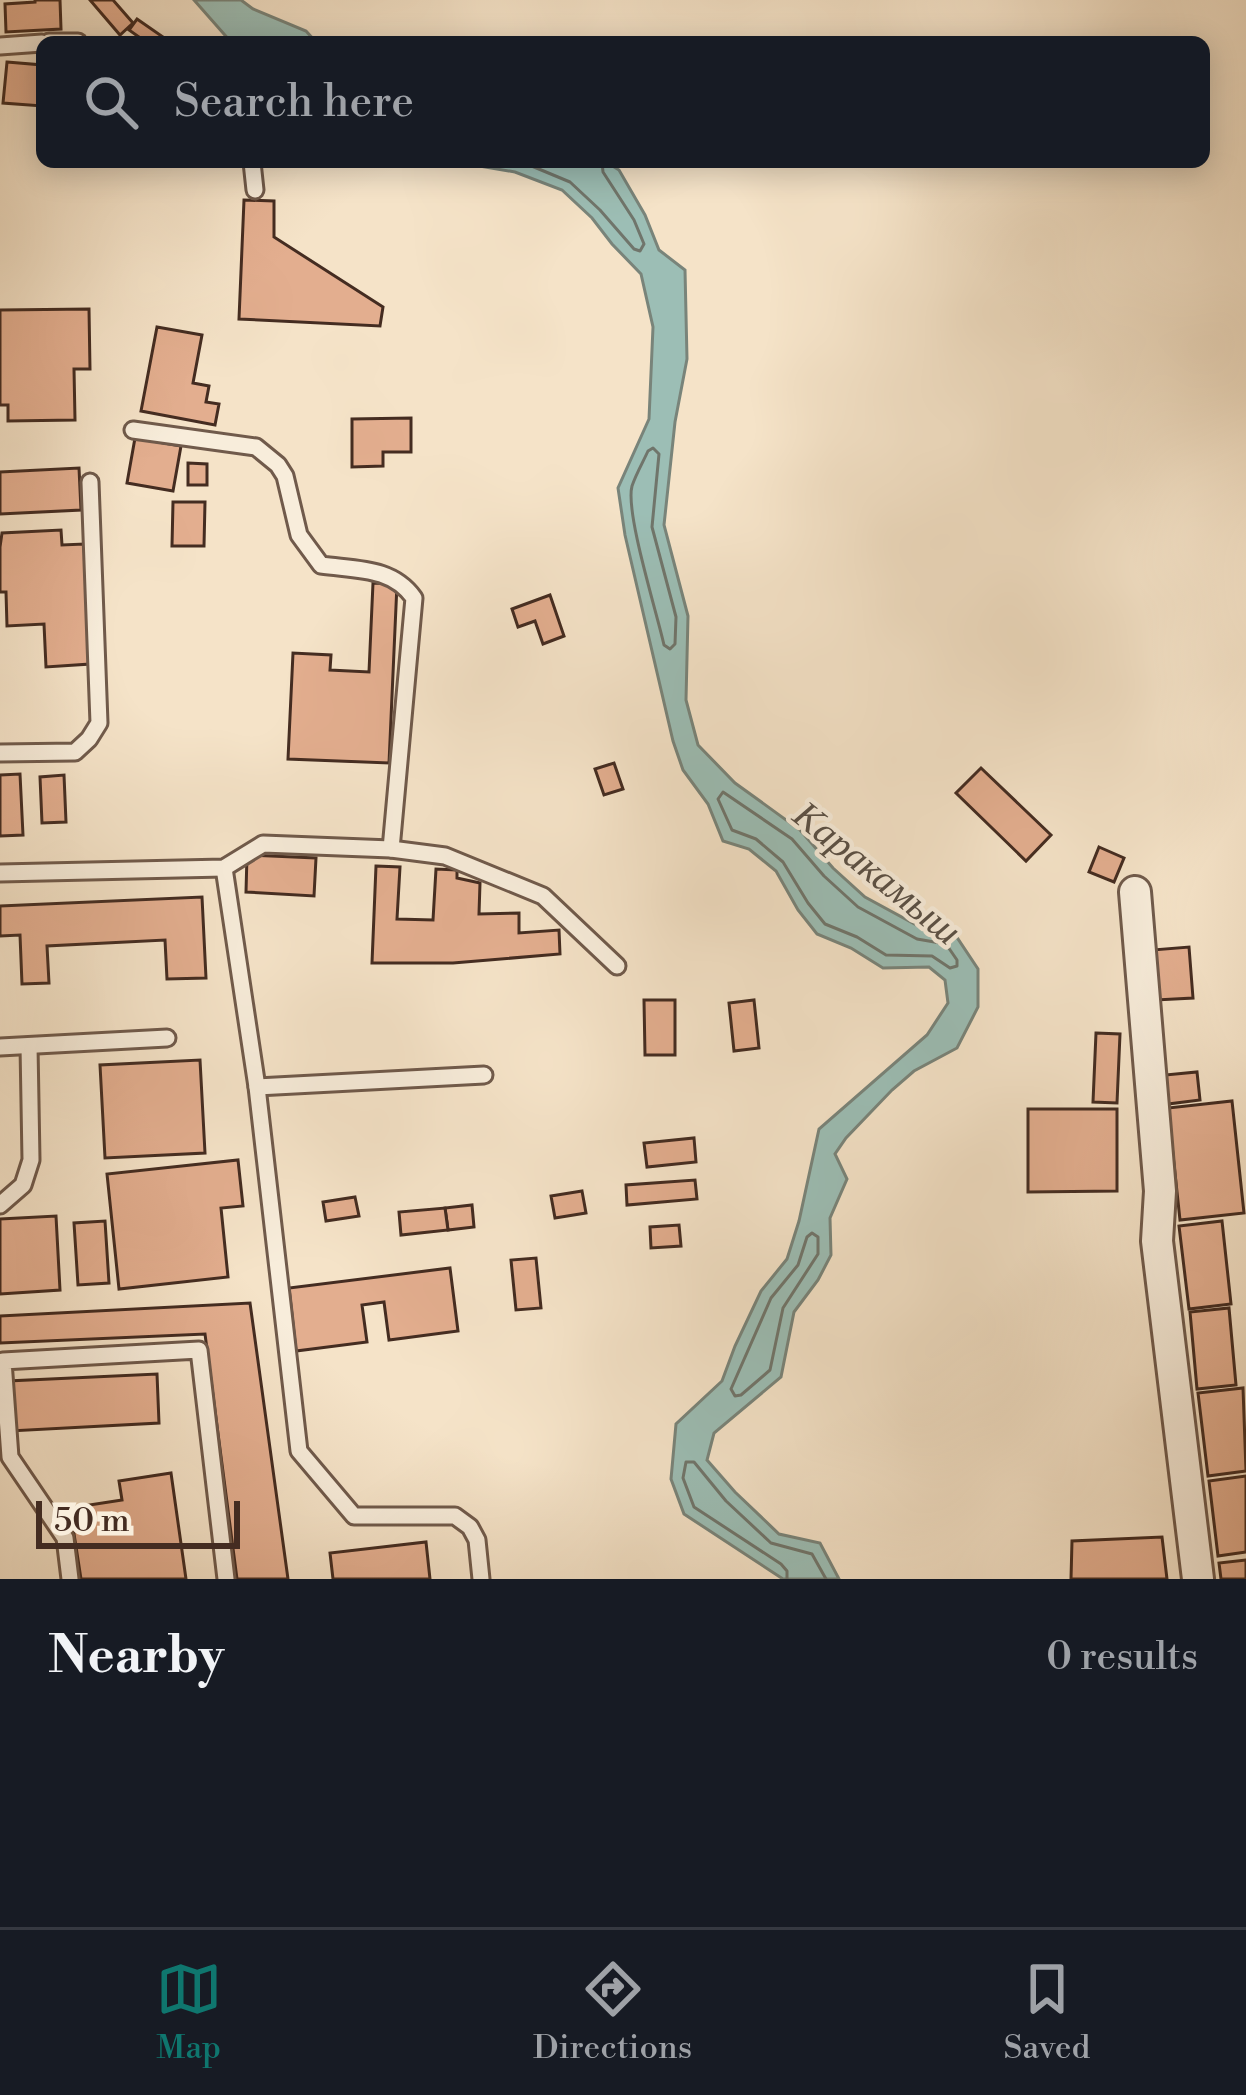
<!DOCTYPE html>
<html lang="en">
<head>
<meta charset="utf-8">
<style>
	:root { --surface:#171b24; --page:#20242c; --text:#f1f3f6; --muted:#9ea1a6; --line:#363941; --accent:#0f766e }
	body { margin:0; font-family:"Libre Bodoni",serif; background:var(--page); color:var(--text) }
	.scale { position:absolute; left:36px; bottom:30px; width:204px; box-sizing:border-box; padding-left:12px; border:6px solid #442c21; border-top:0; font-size:33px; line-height:42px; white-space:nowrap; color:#442c21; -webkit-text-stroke:9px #f8eddb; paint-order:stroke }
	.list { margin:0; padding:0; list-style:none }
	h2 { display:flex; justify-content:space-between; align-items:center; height:156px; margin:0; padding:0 48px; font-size:51px }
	h2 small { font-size:39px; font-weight:400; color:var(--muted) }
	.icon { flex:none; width:66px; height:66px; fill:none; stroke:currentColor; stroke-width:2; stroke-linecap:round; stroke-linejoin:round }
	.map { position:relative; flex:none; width:1246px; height:1579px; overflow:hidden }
	.search { position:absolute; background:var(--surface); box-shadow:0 6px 30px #0003; left:36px; right:36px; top:36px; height:132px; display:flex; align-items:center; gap:30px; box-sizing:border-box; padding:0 42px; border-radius:18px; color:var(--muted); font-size:45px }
	.sheet { height:348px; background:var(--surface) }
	nav { display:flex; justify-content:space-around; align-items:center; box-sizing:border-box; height:168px; border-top:3px solid var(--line); background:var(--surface); font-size:33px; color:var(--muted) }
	nav a { display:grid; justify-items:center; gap:6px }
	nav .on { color:var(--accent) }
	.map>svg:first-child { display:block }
	.water { fill:#9cbeb5; stroke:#79847a; stroke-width:3 }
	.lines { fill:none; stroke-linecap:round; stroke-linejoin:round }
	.shore { stroke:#70756b; stroke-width:3 }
	.building { fill:#e3ae8f; stroke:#442c21; stroke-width:3 }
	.service-casing { stroke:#705a4b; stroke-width:21 }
	.minor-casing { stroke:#705a4b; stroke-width:36 }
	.service { stroke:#f8eddb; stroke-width:15 }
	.minor { stroke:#f8eddb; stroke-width:30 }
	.labels { text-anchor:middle; stroke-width:9; stroke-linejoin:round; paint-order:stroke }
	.water-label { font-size:39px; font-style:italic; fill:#5a5046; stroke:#f8eddb }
</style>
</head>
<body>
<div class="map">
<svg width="1246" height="1579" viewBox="0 0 1246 1579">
	<rect width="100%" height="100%" fill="#f5e3c8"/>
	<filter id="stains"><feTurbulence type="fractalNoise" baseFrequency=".00167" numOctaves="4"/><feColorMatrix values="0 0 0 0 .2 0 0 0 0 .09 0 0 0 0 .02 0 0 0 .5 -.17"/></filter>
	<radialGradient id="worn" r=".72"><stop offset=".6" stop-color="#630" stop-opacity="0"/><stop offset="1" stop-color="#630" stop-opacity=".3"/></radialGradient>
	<g class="water">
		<polygon points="194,0 241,0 253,9 306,31 316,42 231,42"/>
		<polygon points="456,162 606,162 619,170 645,215 659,250 685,270 687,359 675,422 664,525 688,616 686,700 698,745 735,783 800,830 833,868 865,897 922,928 954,933 978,969 978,1007 957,1048 914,1071 892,1090 846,1138 835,1154 847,1179 830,1218 831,1255 818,1280 794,1312 781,1377 714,1433 707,1460 735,1492 779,1534 820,1543 839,1579 783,1579 684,1514 671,1479 676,1424 722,1381 735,1346 761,1291 787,1259 799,1221 819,1129 927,1035 948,1003 945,980 929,967 883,968 851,948 817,934 798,910 776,871 749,849 723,841 708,804 683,770 673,741 625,535 618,488 649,419 653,327 641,274 612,244 592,218 562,190 515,172"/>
	</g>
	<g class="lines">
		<g class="shore">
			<polyline points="522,162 570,182 600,210 634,249 640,251 644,244 634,220 603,172 602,162"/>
			<path d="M653,448L659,454L652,527L676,617L675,644L670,649L664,645C657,613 625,512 632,486C636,474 643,462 648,451Z"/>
			<polygon points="723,792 792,839 824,876 858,907 917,939 946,944 957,960 957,966 950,968 932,956 886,955 857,937 825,924 808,903 783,862 756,839 732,830 718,799"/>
			<polygon points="812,1233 818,1237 818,1254 783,1308 770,1370 741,1395 735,1396 731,1389 771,1298 798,1265 807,1237"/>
			<polyline points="787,1579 787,1571 781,1564 694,1507 683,1478 686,1462 694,1462 726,1501 771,1543 812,1554 826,1579"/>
		</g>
	</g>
	<g class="building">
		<polygon points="35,0 60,0 61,29 6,32 5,4 35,2"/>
		<polygon points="90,0 113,0 133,23 120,35"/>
		<polygon points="137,19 163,37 159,42 146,42 129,30"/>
		<polygon points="7,62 42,65 42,106 3,103"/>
		<polygon points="244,200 274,201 274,237 383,307 380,326 239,319"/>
		<polygon points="89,309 90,369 74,369 75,420 8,421 8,405 0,405 0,310"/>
		<polygon points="157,327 202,335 193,383 209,386 206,402 219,404 215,425 141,411"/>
		<polygon points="411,418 411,452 383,452 383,466 352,467 352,419"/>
		<polygon points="135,438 181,446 173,491 127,483"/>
		<polygon points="188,463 207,464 207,485 188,485"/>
		<polygon points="79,468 81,510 0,514 0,472"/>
		<polygon points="173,502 205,502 204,546 172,546"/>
		<polygon points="61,530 62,545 84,544 90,664 46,667 44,624 7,626 6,592 0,592 0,547 2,533"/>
		<polygon points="373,583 397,584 389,763 288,759 293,653 331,655 330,670 369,672"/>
		<polygon points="550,595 564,636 543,644 535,621 518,627 512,609"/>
		<polygon points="614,763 623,789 604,795 595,769"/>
		<polygon points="981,768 1051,835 1026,861 956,793"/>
		<polygon points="20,774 23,835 0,836 0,775"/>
		<polygon points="64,775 66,822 42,823 40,777"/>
		<polygon points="1099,847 1124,858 1114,882 1089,872"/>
		<polygon points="247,855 316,858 314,896 246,892"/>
		<polygon points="376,866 400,867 397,919 433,920 436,869 457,870 457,878 480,883 479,914 519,913 519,933 559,930 560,954 453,963 372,963"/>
		<polygon points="202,897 206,978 167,979 165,940 47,946 49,983 22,984 20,935 0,936 0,906"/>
		<polygon points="1189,947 1193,998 1156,1000 1152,950"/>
		<polygon points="644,1000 675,1000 675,1055 645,1055"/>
		<polygon points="754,1000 759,1048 734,1051 729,1003"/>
		<polygon points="1096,1033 1120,1034 1117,1103 1093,1102"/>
		<polygon points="200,1060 205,1153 105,1158 100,1065"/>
		<polygon points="1197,1072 1200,1100 1168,1104 1165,1075"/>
		<polygon points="1232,1101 1244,1213 1180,1220 1168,1108"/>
		<polygon points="1028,1109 1117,1109 1117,1191 1028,1192"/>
		<polygon points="694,1138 696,1162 647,1167 644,1143"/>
		<polygon points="238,1160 243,1206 221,1208 228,1277 119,1289 107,1174"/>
		<polygon points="695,1180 697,1199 627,1205 626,1185"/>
		<polygon points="582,1191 586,1213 555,1218 551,1196"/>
		<polygon points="355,1197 359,1216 326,1221 323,1202"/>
		<polygon points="472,1205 474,1227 448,1230 445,1208"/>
		<polygon points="445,1208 448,1230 401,1235 399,1212"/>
		<polygon points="56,1216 60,1290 0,1294 0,1219"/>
		<polygon points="105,1221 109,1283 78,1285 74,1223"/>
		<polygon points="1222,1221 1231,1304 1189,1309 1179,1226"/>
		<polygon points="679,1225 681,1246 651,1248 650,1227"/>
		<polygon points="536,1258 541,1308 516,1310 511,1260"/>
		<polygon points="450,1268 458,1331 389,1340 384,1302 362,1305 367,1342 296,1351 289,1288"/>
		<polygon points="250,1303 288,1579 237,1579 205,1334 0,1343 0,1316"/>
		<polygon points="1229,1308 1236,1385 1197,1389 1190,1312"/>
		<polygon points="157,1374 159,1423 10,1431 8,1381"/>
		<polygon points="1243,1388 1246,1471 1208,1476 1198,1393"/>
		<polygon points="171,1473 186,1579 81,1579 70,1508 122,1500 119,1481"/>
		<polygon points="1246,1476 1246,1552 1218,1556 1209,1481"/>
		<polygon points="1162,1537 1167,1579 1071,1579 1072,1541"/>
		<polygon points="426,1542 430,1579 333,1579 330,1553"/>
		<polygon points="1246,1560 1246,1579 1221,1579 1219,1563"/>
	</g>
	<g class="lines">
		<g class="service-casing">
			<g id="service">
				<polyline points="49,42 78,42"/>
				<polyline points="0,46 42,43"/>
				<polyline points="252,162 255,190"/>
				<path d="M133,430L256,447L278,465L285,476L299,535L321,565C357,570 392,567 414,598L391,849"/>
				<polyline points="0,753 75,752 89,739 99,723 90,482"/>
				<polyline points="224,868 257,1087 299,1451 354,1516 455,1516 470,1527 477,1540 481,1579"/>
				<polyline points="0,873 224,868 263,844 391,849 445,856 543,896 617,966"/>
				<polyline points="0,1047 167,1038"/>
				<polyline points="257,1087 484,1075"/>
				<polyline points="0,1205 23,1185 31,1160 29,1046"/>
				<polyline points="70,1579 65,1538 10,1457 3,1361 199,1350 226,1579"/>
			</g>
		</g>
		<g class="minor-casing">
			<polyline id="minor" points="1135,892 1160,1191 1157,1241 1198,1579"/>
		</g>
		<use href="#service" class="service"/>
		<use href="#minor" class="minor"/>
	</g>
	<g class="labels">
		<g class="water-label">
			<text transform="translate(878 872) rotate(39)" y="14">Каракамыш</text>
		</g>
	</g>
	<rect width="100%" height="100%" filter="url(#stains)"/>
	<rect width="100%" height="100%" fill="url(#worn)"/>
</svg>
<div class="scale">50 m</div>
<div class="search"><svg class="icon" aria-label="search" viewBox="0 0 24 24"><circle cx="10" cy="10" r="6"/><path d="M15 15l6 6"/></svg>Search here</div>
</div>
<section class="sheet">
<h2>Nearby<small>0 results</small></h2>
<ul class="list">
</ul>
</section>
<nav>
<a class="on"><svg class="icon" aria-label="map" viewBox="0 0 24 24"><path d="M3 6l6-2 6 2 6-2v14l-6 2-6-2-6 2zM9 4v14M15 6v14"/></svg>Map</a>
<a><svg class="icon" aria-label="directions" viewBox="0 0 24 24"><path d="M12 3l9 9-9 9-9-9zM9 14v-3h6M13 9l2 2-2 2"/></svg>Directions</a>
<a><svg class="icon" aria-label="saved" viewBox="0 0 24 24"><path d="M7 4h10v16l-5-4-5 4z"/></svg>Saved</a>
</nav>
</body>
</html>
